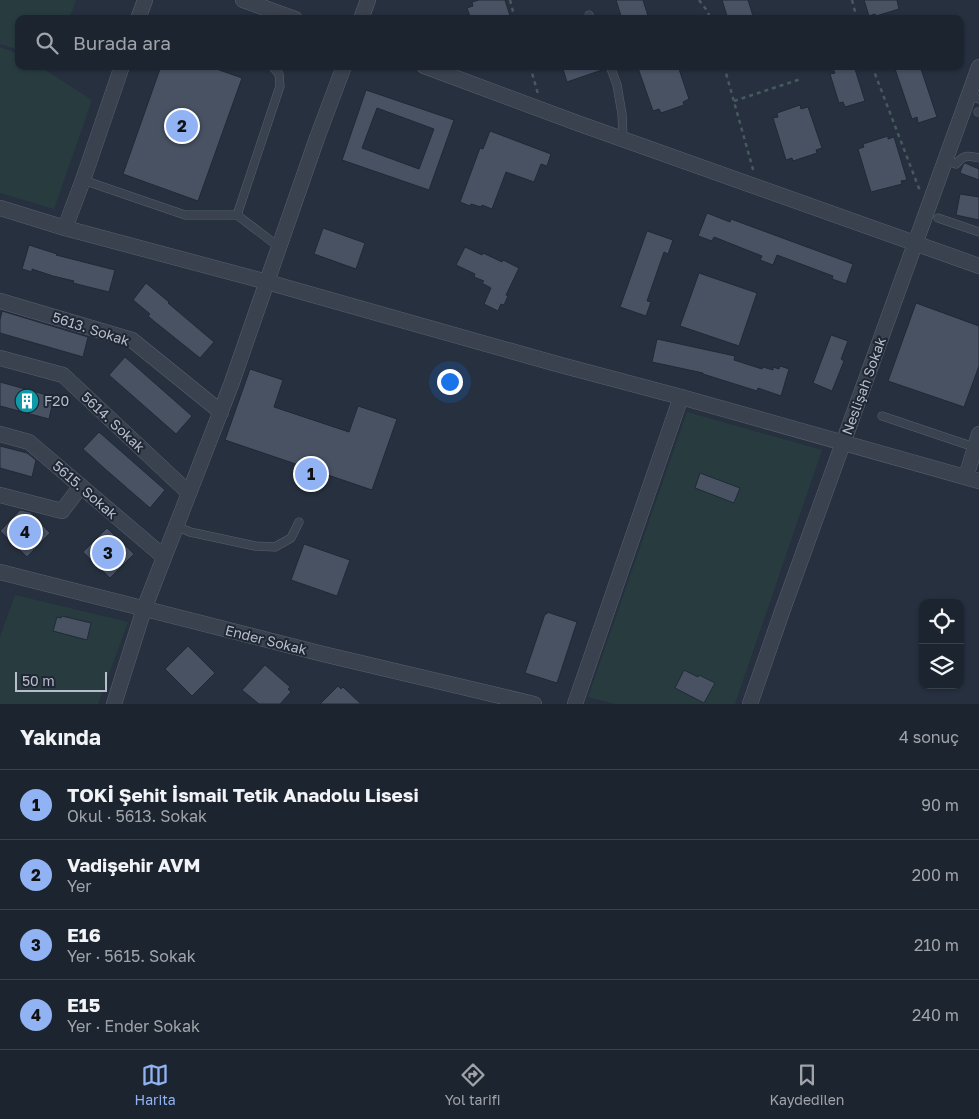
<!DOCTYPE html>
<html lang="tr">
<head>
<meta charset="utf-8">
<style>
	:root { --surface:#1c242f; --page:#252c37; --text:#f1f3f6; --muted:#a0a4aa; --line:#3a414b; --accent:#91b3f4 }
	body { margin:0; font-family:"Golos Text",sans-serif; background:var(--page); color:var(--text) }
	.controls { position:absolute; right:15px; bottom:15px; display:grid; overflow:hidden; border-radius:10px; box-shadow:0 1px 4px #0004 }
	.controls button { width:45px; height:45px; display:grid; place-items:center; padding:0; border:0; border-bottom:1px solid var(--line); background:var(--surface); color:var(--text); font:25px sans-serif }
	.scale { position:absolute; left:15px; bottom:12px; width:92px; box-sizing:border-box; padding-left:5px; border:2px solid #b7bdca; border-top:0; font-size:14px; line-height:18px; white-space:nowrap; color:#b7bdca; -webkit-text-stroke:4px #1f2734; paint-order:stroke }
	.you { position:absolute; left:449px; top:381px; width:18px; height:18px; margin:-12px; border:4px solid #fff; border-radius:50%; background:#1a73e8; box-shadow:0 0 0 8px #1a73e833 }
	.badge { display:grid; place-items:center; width:32px; height:32px; border-radius:50%; background:var(--accent); color:#111; font-size:16px; font-weight:700 }
	.pin { position:absolute; translate:-50% -50%; border:2px solid #fff; box-shadow:0 1px 5px #0006 }
	.list { margin:0; padding:0; list-style:none }
	h2 { display:flex; justify-content:space-between; align-items:center; height:65px; margin:0; padding:0 20px; font-size:21px }
	h2 small { font-size:16px; font-weight:400; color:var(--muted) }
	.list li { display:grid; grid-template-columns:32px 1fr auto; gap:15px; align-items:center; box-sizing:border-box; height:70px; padding:0 20px; border-top:1px solid var(--line) }
	.list b { display:block; font-size:19px; white-space:nowrap }
	.list p { margin:0; font-size:16px; white-space:nowrap; color:var(--muted) }
	.list em { font-size:16px; font-style:normal; color:var(--muted) }
	.icon { flex:none; width:28px; height:28px; fill:none; stroke:currentColor; stroke-width:2; stroke-linecap:round; stroke-linejoin:round }
	.map { position:relative; flex:none; width:979px; height:704px; overflow:hidden }
	.search { position:absolute; background:var(--surface); box-shadow:0 1px 4px #0004; left:15px; right:15px; top:15px; height:55px; display:flex; align-items:center; gap:12px; box-sizing:border-box; padding:0 18px; border-radius:10px; color:var(--muted); font-size:19px }
	.sheet { height:345px; background:var(--surface) }
	nav { display:flex; justify-content:space-around; align-items:center; box-sizing:border-box; height:70px; border-top:1px solid var(--line); background:var(--surface); font-size:14px; color:var(--muted) }
	nav a { display:grid; justify-items:center; gap:2px }
	nav .on { color:var(--accent) }
	.map>svg:first-child { display:block }
	.green { fill:#283c40 }
	.building { fill:#485263; stroke:#212936; fill-rule:evenodd }
	.lines { fill:none; stroke-linecap:round; stroke-linejoin:round }
	.service-casing { stroke:#58606d; stroke-width:9 }
	.minor-casing { stroke:#58606d; stroke-width:16 }
	.path { stroke:#46595d; stroke-width:2.5; stroke-dasharray:4 4; stroke-linecap:butt }
	.service { stroke:#3a424f; stroke-width:8 }
	.minor { stroke:#3a424f; stroke-width:15 }
	.labels { text-anchor:middle; stroke-width:4; stroke-linejoin:round; paint-order:stroke }
	.street-label { font-size:14px; fill:#b7bdca; stroke:#1f2734 }
	.poi-label { font-size:14px; fill:#b7bdca; stroke:#1f2734; text-anchor:start }
</style>
</head>
<body>
<div class="map">
<svg width="979" height="704" viewBox="0 0 979 704">
	<rect width="100%" height="100%" fill="#26303f"/>
	<g class="green">
		<polygon points="0,0 76,0 69,19 19,19 19,50 0,44"/>
		<polygon points="0,47 19,54 19,66 39,66 92,100 54,209 0,193"/>
		<polygon points="687,412 822,450 735,704 615,704 588,697"/>
		<polygon points="15,595 128,622 98,704 0,704 0,637"/>
	</g>
	<g class="building">
		<polygon points="479,0 505,0 511,19 471,19 467,8 473,6 472,2"/>
		<polygon points="616,0 643,0 649,19 622,19"/>
		<polygon points="722,0 748,0 754,19 728,19"/>
		<polygon points="864,0 897,0 899,9 876,16 875,14 869,16"/>
		<polygon points="161,66 208,66 242,78 198,201 123,174"/>
		<polygon points="562,66 604,66 605,69 567,82"/>
		<polygon points="645,66 678,66 689,99 683,102 684,105 661,113 659,109 653,111 638,68"/>
		<polygon points="832,66 854,66 865,101 845,107 843,102 839,103 830,74 835,73"/>
		<polygon points="894,66 920,66 937,117 918,123 917,117 912,119"/>
		<path d="M366,90L454,120L429,190L342,160ZM377,108L434,129L419,169L362,148Z"/>
		<polygon points="800,105 801,109 808,107 822,148 816,150 817,153 793,161 792,158 786,160 773,118 778,117 777,113"/>
		<polygon points="490,131 551,154 547,166 541,164 534,182 506,172 492,209 482,205 481,207 471,204 470,206 460,202 480,148 483,149"/>
		<polygon points="888,136 888,139 894,137 907,180 901,181 902,184 871,192 858,149 864,147 863,144"/>
		<polygon points="965,163 979,169 979,180 960,173 963,165"/>
		<polygon points="960,194 979,197 979,220 956,215"/>
		<polygon points="707,213 730,222 731,219 853,264 846,284 832,279 833,276 777,255 773,265 760,260 762,256 714,237 712,241 698,236"/>
		<polygon points="323,228 365,243 356,269 314,254"/>
		<polygon points="647,231 673,240 668,254 664,252 647,301 651,302 646,316 620,307"/>
		<polygon points="29,245 57,254 56,255 115,270 109,292 73,283 74,281 53,276 32,269 32,272 22,269"/>
		<polygon points="465,247 482,255 483,253 502,262 503,260 519,268 506,295 508,296 504,305 501,304 498,311 484,304 491,288 482,283 484,281 474,277 475,274 456,265"/>
		<polygon points="699,273 757,293 739,346 680,326"/>
		<polygon points="146,283 169,302 168,303 214,342 200,358 155,322 148,316 150,314 133,300"/>
		<polygon points="916,303 979,326 979,366 964,407 888,381"/>
		<polygon points="2,311 88,337 83,357 0,333 0,320"/>
		<polygon points="831,335 848,341 841,359 844,361 832,391 813,383"/>
		<polygon points="657,339 735,356 734,360 762,369 763,367 773,370 773,367 779,369 780,366 789,369 781,396 758,388 757,391 703,374 703,373 652,362"/>
		<polygon points="125,357 192,416 176,434 109,375"/>
		<polygon points="250,369 283,380 274,407 349,432 358,406 397,419 372,490 225,440"/>
		<polygon points="0,382 54,397 49,419 0,406"/>
		<polygon points="99,432 165,490 150,508 104,468 83,449"/>
		<polygon points="0,446 27,453 36,460 32,477 0,468"/>
		<polygon points="700,473 740,488 734,503 695,488"/>
		<polygon points="20,510 30,512 50,533 27,557 0,531"/>
		<polygon points="107,528 134,554 110,578 83,552"/>
		<polygon points="304,544 350,560 337,596 291,580"/>
		<polygon points="547,612 577,622 557,683 525,673 545,614 547,614"/>
		<polygon points="62,616 91,623 87,640 53,631 57,617 61,618"/>
		<polygon points="188,646 215,673 192,696 165,669"/>
		<polygon points="265,665 290,687 288,689 291,692 280,704 259,704 242,690"/>
		<polygon points="684,670 698,677 699,675 715,683 704,703 675,688"/>
		<polygon points="338,686 341,689 343,687 361,704 320,704"/>
	</g>
	<g class="lines">
		<g class="service-casing">
			<g id="service">
				<polyline points="589,15 591,19"/>
				<polyline points="610,66 617,85 622,114 623,139"/>
				<polyline points="969,95 979,99"/>
				<polyline points="978,112 979,112"/>
				<path d="M946,160L956,164C964,155 967,155 979,158"/>
				<polyline points="83,180 185,215 237,215 279,247"/>
				<polyline points="237,215 280,86 279,74 272,66"/>
				<polyline points="938,218 979,232"/>
				<polyline points="882,416 974,447"/>
				<polyline points="176,526 190,532 255,546 275,547 291,538 299,522"/>
			</g>
		</g>
		<g class="minor-casing">
			<g id="minor">
				<polyline points="243,0 295,19"/>
				<polyline points="138,19 145,0"/>
				<polyline points="361,19 368,0"/>
				<polyline points="424,66 580,124 979,266"/>
				<polyline points="0,208 65,228 267,282 557,364 681,397 979,481"/>
				<polyline points="65,228 83,180 122,66"/>
				<polyline points="0,301 132,340 221,412"/>
				<polyline points="0,358 63,375 189,493"/>
				<polyline points="0,434 29,442 164,557"/>
				<polyline points="966,477 979,434"/>
				<polyline points="0,495 62,511 81,486"/>
				<polyline points="0,572 323,654 534,704"/>
				<polyline points="114,704 144,609 231,385 317,138 344,66"/>
				<polyline points="575,704 681,397"/>
				<polyline points="750,704 783,609 979,67"/>
			</g>
		</g>
		<g class="path">
			<polyline points="510,0 515,19"/>
			<polyline points="699,0 708,12 710,19"/>
			<polyline points="852,0 857,19"/>
			<polyline points="530,66 538,94"/>
			<polyline points="724,66 754,173"/>
			<polyline points="872,66 920,191"/>
			<polyline points="734,101 801,79"/>
		</g>
		<use href="#service" class="service"/>
		<use href="#minor" class="minor"/>
	</g>
	<defs>
		<g id="building-disc" transform="scale(1.25)"><circle r="9.5" fill="#0f9aa8" stroke="#1f2734"/><path d="M-4-6H4V6H1V3H-1V6H-4ZM-2.5-4.3h1.7v1.8h-1.7ZM.8-4.3h1.7v1.8H.8ZM-2.5-1h1.7V.8h-1.7ZM.8-1h1.7V.8H.8Z" fill="#fff"/></g>
	</defs>
	<g fill-rule="evenodd">
		<use href="#building-disc" x="27" y="401"/>
	</g>
	<g class="labels">
		<g class="street-label">
			<text transform="translate(91 329) rotate(18)" y="5">5613. Sokak</text>
			<text transform="translate(864 386) rotate(-70)" y="5">Neslişah Sokak</text>
			<text transform="translate(113 422) rotate(43)" y="5">5614. Sokak</text>
			<text transform="translate(85 490) rotate(41)" y="5">5615. Sokak</text>
			<text transform="translate(266 640) rotate(14)" y="5">Ender Sokak</text>
		</g>
		<g class="poi-label">
			<text x="44" y="406">F20</text>
		</g>
	</g>
</svg>
<div class="controls">
<button><svg class="icon" aria-label="locate" viewBox="0 0 24 24"><circle cx="12" cy="12" r="6"/><path d="M12 2v4M12 18v4M2 12h4M18 12h4"/></svg></button>
<button><svg class="icon" aria-label="layers" viewBox="0 0 24 24"><path d="M12 4l9 5-9 5-9-5zM3 14l9 5 9-5"/></svg></button>
</div>
<div class="scale">50 m</div>
<div class="you"></div>
<div class="pin badge" style="left:311px;top:474px">1</div>
<div class="pin badge" style="left:182px;top:126px">2</div>
<div class="pin badge" style="left:108px;top:553px">3</div>
<div class="pin badge" style="left:25px;top:532px">4</div>
<div class="search"><svg class="icon" aria-label="search" viewBox="0 0 24 24"><circle cx="10" cy="10" r="6"/><path d="M15 15l6 6"/></svg>Burada ara</div>
</div>
<section class="sheet">
<h2>Yakında<small>4 sonuç</small></h2>
<ul class="list">
<li><span class="badge">1</span><div><b>TOKİ Şehit İsmail Tetik Anadolu Lisesi</b><p>Okul · 5613. Sokak</p></div><em>90 m</em></li>
<li><span class="badge">2</span><div><b>Vadişehir AVM</b><p>Yer</p></div><em>200 m</em></li>
<li><span class="badge">3</span><div><b>E16</b><p>Yer · 5615. Sokak</p></div><em>210 m</em></li>
<li><span class="badge">4</span><div><b>E15</b><p>Yer · Ender Sokak</p></div><em>240 m</em></li>
</ul>
</section>
<nav>
<a class="on"><svg class="icon" aria-label="map" viewBox="0 0 24 24"><path d="M3 6l6-2 6 2 6-2v14l-6 2-6-2-6 2zM9 4v14M15 6v14"/></svg>Harita</a>
<a><svg class="icon" aria-label="directions" viewBox="0 0 24 24"><path d="M12 3l9 9-9 9-9-9zM9 14v-3h6M13 9l2 2-2 2"/></svg>Yol tarifi</a>
<a><svg class="icon" aria-label="saved" viewBox="0 0 24 24"><path d="M7 4h10v16l-5-4-5 4z"/></svg>Kaydedilen</a>
</nav>
</body>
</html>
